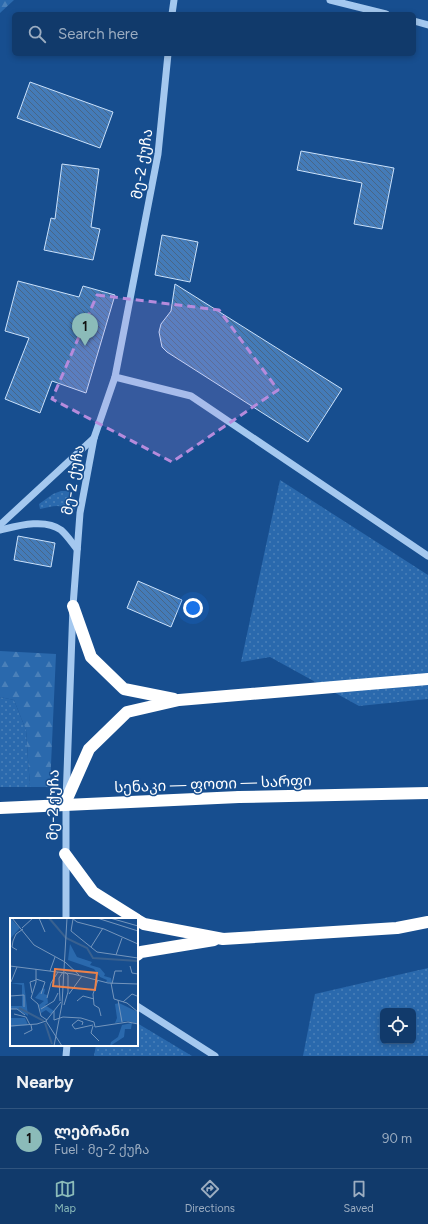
<!DOCTYPE html>
<html lang="en">
<head>
<meta charset="utf-8">
<style>
	:root { --surface:#113a6b; --page:#1a4171; --text:#f1f3f6; --muted:#9cadc1; --line:#30547e; --accent:#8bbbb9 }
	body { margin:0; font-family:Figtree,"Noto Sans Georgian",sans-serif; background:var(--page); color:var(--text) }
	.controls { position:absolute; right:12px; bottom:12px; display:grid; overflow:hidden; border-radius:6px; box-shadow:0 2px 6px #0003 }
	.controls button { width:36px; height:36px; display:grid; place-items:center; padding:0; border:0; border-bottom:1px solid var(--line); background:var(--surface); color:var(--text); font:20px sans-serif }
	.you { position:absolute; left:193px; top:608px; width:14px; height:14px; margin:-10px; border:3px solid #fff; border-radius:50%; background:#1a73e8; box-shadow:0 0 0 6px #1a73e833 }
	.badge { display:grid; place-items:center; width:26px; height:26px; border-radius:50%; background:var(--accent); color:#111; font-size:13px; font-weight:700 }
	.pin { position:absolute; translate:-50% -33px; filter:drop-shadow(0 1px 2px #0008) }
	.pin::after { content:''; position:absolute; top:21px; width:14px; height:12px; background:inherit; clip-path:polygon(0 0,100% 0,50% 100%) }
	.list { margin:0; padding:0; list-style:none }
	h2 { display:flex; justify-content:space-between; align-items:center; height:52px; margin:0; padding:0 16px; font-size:17px }
	h2 small { font-size:13px; font-weight:400; color:var(--muted) }
	.list li { display:grid; grid-template-columns:26px 1fr auto; gap:12px; align-items:center; box-sizing:border-box; height:60px; padding:0 16px; border-top:1px solid var(--line) }
	.list b { display:block; font-size:15px; white-space:nowrap }
	.list p { margin:0; font-size:13px; white-space:nowrap; color:var(--muted) }
	.list em { font-size:13px; font-style:normal; color:var(--muted) }
	.icon { flex:none; width:22px; height:22px; fill:none; stroke:currentColor; stroke-width:2; stroke-linecap:round; stroke-linejoin:round }
	.map { position:relative; flex:none; width:428px; height:1056px; overflow:hidden }
	.search { position:absolute; background:var(--surface); box-shadow:0 2px 6px #0003; left:12px; right:12px; top:12px; height:44px; display:flex; align-items:center; gap:10px; box-sizing:border-box; padding:0 14px; border-radius:6px; color:var(--muted); font-size:15px }
	.sheet { height:112px; background:var(--surface) }
	nav { display:flex; justify-content:space-around; align-items:center; box-sizing:border-box; height:56px; border-top:1px solid var(--line); background:var(--surface); font-size:11px; color:var(--muted) }
	nav a { display:grid; justify-items:center; gap:2px }
	nav .on { color:var(--accent) }
	.map>svg:first-child { display:block }
	.grass { fill:url(#grass-dots); fill-rule:evenodd }
	.forest { fill:url(#forest-firs) }
	.building { fill:url(#building-back-hatch); stroke:#cae1fb }
	.lines { fill:none; stroke-linecap:round; stroke-linejoin:round }
	.minor { stroke:#a4c8ef; stroke-width:7 }
	.highway { stroke:#fff; stroke-width:12 }
	.highway-bridge { stroke:#fff; stroke-width:12 }
	.marked { fill:#b68bdc; fill-opacity:0.2; stroke:#b68bdc; stroke-width:3; stroke-dasharray:8 5; stroke-linejoin:round }
	.labels { text-anchor:middle; stroke-width:3; stroke-linejoin:round; paint-order:stroke }
	.street-label { font-size:15px; fill:#fff; stroke:#174e8f }
	.inset-river { fill:none; stroke:#396190; stroke-width:2 }
	.inset-road { fill:none; stroke:#7495bc; stroke-width:1 }
	.view { fill:#ee8249; fill-opacity:0.15; stroke:#ee8249; stroke-width:2 }
	.inset-edge { fill:none; stroke:#fff; stroke-width:2 }
</style>
</head>
<body>
<div class="map">
<svg width="428" height="1056" viewBox="0 0 428 1056">
	<defs>
		<pattern id="grass-dots" width="8" height="8" patternUnits="userSpaceOnUse"><rect width="8" height="8" fill="#2a69ad"/><path d="M2 2h.1M6 6h.1" fill="none" stroke="#4a80b9" stroke-width="1.8" stroke-linecap="round"/></pattern>
		<pattern id="forest-firs" width="22" height="20" patternUnits="userSpaceOnUse"><rect width="22" height="20" fill="#2a69ad"/><path d="M5 1l3.5 6h-7zM16 11l3.5 6h-7z" fill="#4a80b9"/></pattern>
		<pattern id="building-back-hatch" width="6" height="6" patternUnits="userSpaceOnUse"><rect width="6" height="6" fill="#447bb8"/><path d="M-1 5l2 2M0 0l6 6M5-1l2 2" fill="none" stroke="#486687"/></pattern>
	</defs>
	<rect width="100%" height="100%" fill="#174e8f"/>
	<g class="grass">
		<polygon points="280,480 428,575 428,699 359,706 270,657 241,662"/>
		<path d="M61,491H69C75,499 77,504 73,514L70,513C61,502 53,507 40,509L39,504L53,494Z"/>
		<polygon points="0,697 14,700 26,730 30,787 0,787"/>
		<path d="M428,968V1056H303L315,994ZM383,1011H413V1041H383Z"/>
		<polygon points="137,1023 192,1056 94,1056 96,1045 137,1045"/>
	</g>
	<g class="forest">
		<polygon points="0,0 14,0 0,13"/>
		<polygon points="0,651 56,654 50,787 30,787 26,730 14,700 0,697"/>
	</g>
	<g class="building">
		<polygon points="30,82 113,112 100,148 17,118"/>
		<polygon points="301,151 394,168 382,229 354,224 362,183 297,170"/>
		<polygon points="62,164 99,169 91,227 100,229 93,260 44,250 51,218 55,219"/>
		<polygon points="162,235 198,242 190,282 155,275"/>
		<polygon points="18,281 79,297 83,286 115,295 86,393 52,381 40,413 5,399 29,338 5,331"/>
		<polygon points="175,284 342,389 308,442 167,352 162,347 159,332 161,324 171,311"/>
		<polygon points="18,536 55,543 51,567 14,560"/>
		<polygon points="138,581 182,600 171,627 127,608"/>
	</g>
	<g class="lines">
		<g class="minor">
			<polyline points="330,0 386,14"/>
			<polyline points="172,14 174,0"/>
			<polyline points="414,21 428,25"/>
			<polyline points="115,377 191,396 428,556"/>
			<polyline points="0,525 94,438"/>
			<path d="M0,530C17,526 45,518 61,530C67,535 72,543 77,549"/>
			<polyline points="66,919 66,801 73,606 80,513 94,438 115,377 158,154 168,54"/>
			<polyline points="137,1006 215,1056"/>
			<polyline points="66,1056 67,1045"/>
		</g>
		<g class="highway">
			<polyline points="73,606 91,657 124,689 174,699"/>
			<polyline points="239,797 428,793"/>
			<polyline points="66,801 89,749 127,712 179,700 428,679"/>
			<polyline points="65,854 93,892 136,919"/>
			<polyline points="137,920 144,924 223,939 397,928 428,922"/>
			<polyline points="137,955 141,952 214,940"/>
		</g>
		<polyline class="highway-bridge" points="0,808 239,797"/>
	</g>
	<path class="marked" d="M97,295L219,310L278,390L172,462L52,399Z"/>
	<g class="labels">
		<g class="street-label">
			<text transform="translate(142 164) rotate(-81)" y="5">მე-2 ქუჩა</text>
			<text transform="translate(73 480) rotate(-80)" y="5">მე-2 ქუჩა</text>
			<text transform="translate(213 784) rotate(-2)" y="5">სენაკი — ფოთი — სარფი</text>
			<text transform="translate(53 805) rotate(-89)" y="5">მე-2 ქუჩა</text>
		</g>
	</g>
	<g transform="translate(10 918)">
		<rect width="128" height="128" fill="#174e8f"/>
		<path d="M33,70L35,71L34,76L37,77L38,85L35,87L44,93L41,96L36,92L31,95L29,87L34,83L25,80ZM0,100H15L18,107L0,109Z" fill="#2a69ad"/>
		<path d="M60,26L67,39L82,44L80,47L90,50L95,56L94,58L101,60L102,65L96,64L97,62L90,59L84,51L58,42ZM0,65H14L18,98L7,91H0V88H12V67ZM122,105L121,111H115L114,119L100,128L101,124L108,119L112,107Z" fill="#2a69ad"/>
		<path d="M109,85L128,94V106L117,103L105,105L107,100L105,86Z" fill="#2a69ad"/>
		<path d="M0,0L10,10L0,21Z" fill="#2a69ad"/>
		<path class="inset-river" d="M39,0L56,20L77,30L83,40L128,43M9,90L34,103M35,105L42,126"/>
		<path class="inset-road" d="M2,0L24,27L55,44L69,57M29,0L35,14M62,0L67,4L94,11L128,26M87,0L128,13M100,0L128,8M63,1L61,13L87,34L128,40M12,10L23,0M81,29L93,10M7,32L2,29L3,23L6,16L13,11M106,37L112,20M0,48L63,56L98,65L128,66M120,48L122,55L128,56M26,51V64L21,80L28,86L31,98L37,102M40,53L45,39M26,61L35,64L31,76M88,62L83,76L84,87L89,90L91,98M1,64L7,49M101,65L104,81L117,85L128,94M102,66L105,53H112M22,75L20,64L26,62M59,76L72,58M0,78L14,77V89M37,80L41,65L48,54M108,82L112,104M50,83L49,60L53,54M67,83L73,78L84,81M51,84L36,103L52,128M113,84L122,76L127,78M54,87L58,74V57L55,54M1,91H7L15,97M31,91L44,83L48,75M44,93V102L53,99L71,100L84,104L85,109L118,104L128,106M4,96L16,99L20,107M72,107L73,104L68,102L62,107L65,111L83,107M0,108L27,106L36,103M83,108L81,115L89,123M14,116L22,112L21,107M44,128L52,86L57,0"/>
		<path class="view" d="M45,51L87,55L85,72L43,68Z"/>
		<rect width="128" height="128" class="inset-edge"/>
	</g>
</svg>
<div class="controls">
<button><svg class="icon" aria-label="locate" viewBox="0 0 24 24"><circle cx="12" cy="12" r="6"/><path d="M12 2v4M12 18v4M2 12h4M18 12h4"/></svg></button>
</div>
<div class="you"></div>
<div class="pin badge" style="left:85px;top:346px">1</div>
<div class="search"><svg class="icon" aria-label="search" viewBox="0 0 24 24"><circle cx="10" cy="10" r="6"/><path d="M15 15l6 6"/></svg>Search here</div>
</div>
<section class="sheet">
<h2>Nearby<small></small></h2>
<ul class="list">
<li><span class="badge">1</span><div><b>ლებრანი</b><p>Fuel · მე-2 ქუჩა</p></div><em>90 m</em></li>
</ul>
</section>
<nav>
<a class="on"><svg class="icon" aria-label="map" viewBox="0 0 24 24"><path d="M3 6l6-2 6 2 6-2v14l-6 2-6-2-6 2zM9 4v14M15 6v14"/></svg>Map</a>
<a><svg class="icon" aria-label="directions" viewBox="0 0 24 24"><path d="M12 3l9 9-9 9-9-9zM9 14v-3h6M13 9l2 2-2 2"/></svg>Directions</a>
<a><svg class="icon" aria-label="saved" viewBox="0 0 24 24"><path d="M7 4h10v16l-5-4-5 4z"/></svg>Saved</a>
</nav>
</body>
</html>
